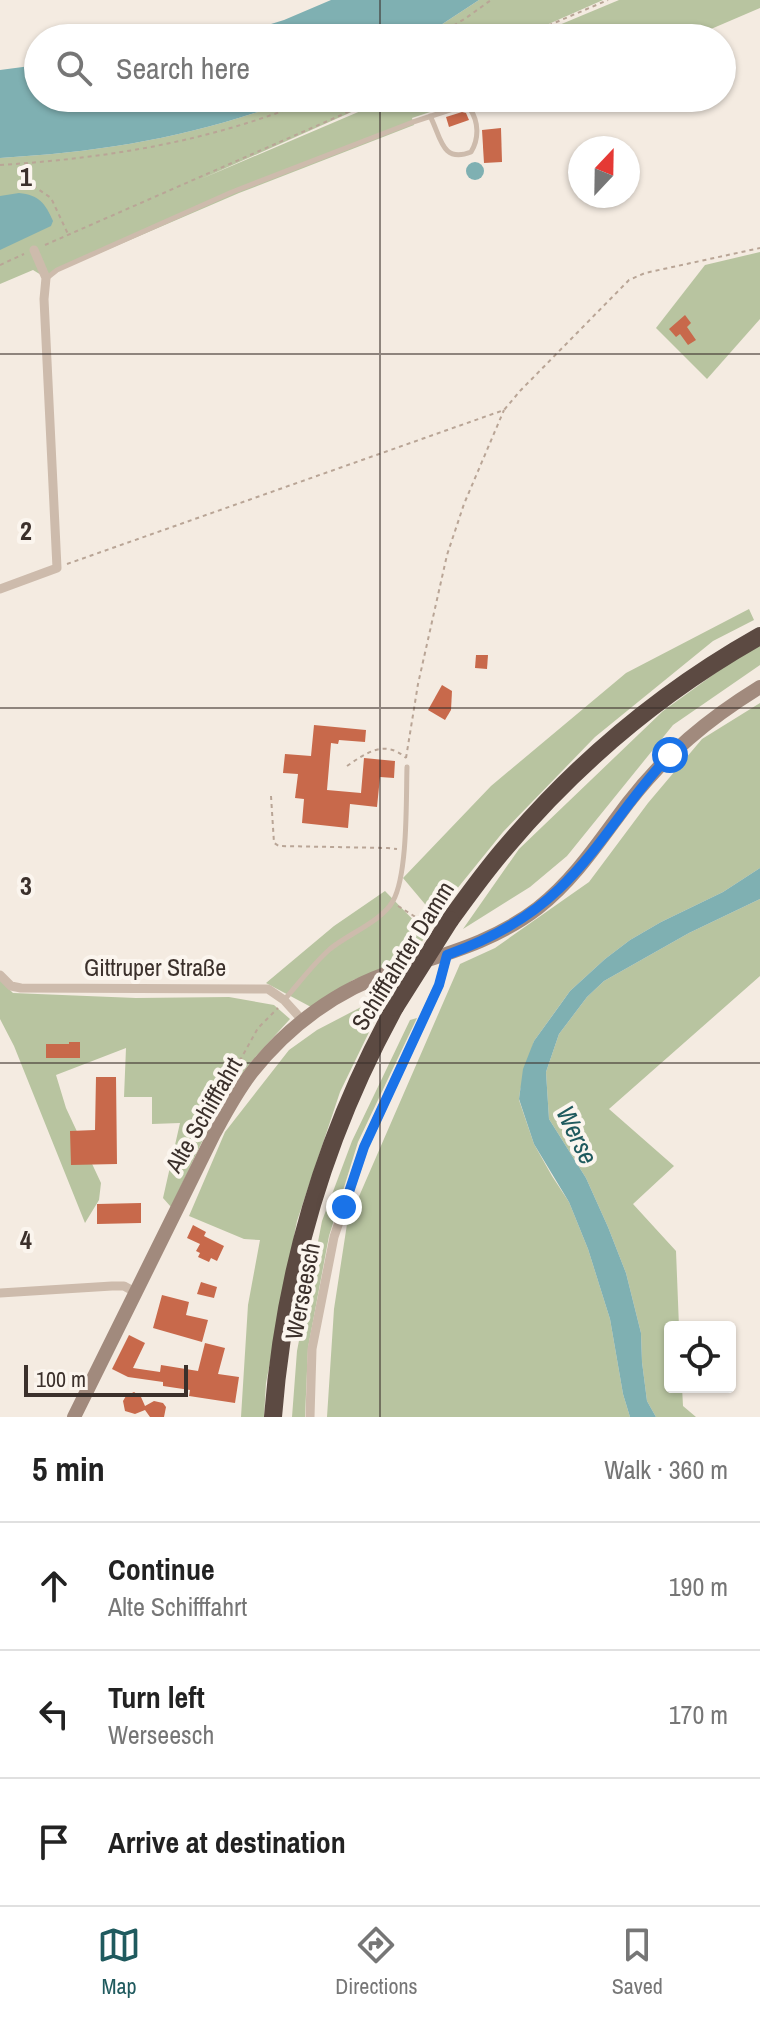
<!DOCTYPE html>
<html lang="en">
<head>
<meta charset="utf-8">
<style>
	:root { --surface:#fff; --page:#f6f6f6; --text:#222; --muted:#767676; --line:#e0e0e0; --accent:#1f5a5e }
	body { margin:0; font-family:"Archivo Narrow",sans-serif; background:var(--page); color:var(--text) }
	.controls { position:absolute; right:24px; bottom:24px; display:grid; overflow:hidden; border-radius:8px; box-shadow:0 2px 6px #0004 }
	.controls button { width:72px; height:72px; display:grid; place-items:center; padding:0; border:0; border-bottom:2px solid var(--line); background:var(--surface); color:var(--text); font:40px sans-serif }
	.compass { position:absolute; left:568px; top:136px; width:72px; height:72px; border-radius:50%; background:var(--surface); box-shadow:0 2px 6px #0004; rotate:22deg }
	.scale { position:absolute; left:24px; bottom:20px; width:164px; box-sizing:border-box; padding-left:8px; border:4px solid #3b302b; border-top:0; font-size:22px; line-height:28px; white-space:nowrap; color:#3b302b; -webkit-text-stroke:6px #fbf5ee; paint-order:stroke }
	.stop { position:absolute; width:24px; height:24px; margin:-18px; border:6px solid #1a73e8; border-radius:50%; background:#fff }
	.stop.end { background:#1a73e8; border-color:#fff; box-shadow:0 2px 8px #0008 }
	.list { margin:0; padding:0; list-style:none }
	h2 { display:flex; justify-content:space-between; align-items:center; height:104px; margin:0; padding:0 32px; font-size:34px }
	h2 small { font-size:26px; font-weight:400; color:var(--muted) }
	.list li { display:grid; grid-template-columns:52px 1fr auto; gap:24px; align-items:center; box-sizing:border-box; height:128px; padding:0 32px; border-top:2px solid var(--line) }
	.list b { display:block; font-size:30px; white-space:nowrap }
	.list p { margin:0; font-size:26px; white-space:nowrap; color:var(--muted) }
	.list em { font-size:26px; font-style:normal; color:var(--muted) }
	.icon { flex:none; width:44px; height:44px; fill:none; stroke:currentColor; stroke-width:2; stroke-linecap:round; stroke-linejoin:round }
	.map { position:relative; flex:none; width:760px; height:1417px; overflow:hidden }
	.search { position:absolute; background:var(--surface); box-shadow:0 2px 6px #0004; left:24px; right:24px; top:24px; height:88px; display:flex; align-items:center; gap:20px; box-sizing:border-box; padding:0 28px; border-radius:44px; color:var(--muted); font-size:30px }
	.sheet { height:488px; background:var(--surface) }
	nav { display:flex; justify-content:space-around; align-items:center; box-sizing:border-box; height:112px; border-top:2px solid var(--line); background:var(--surface); font-size:22px; color:var(--muted) }
	nav a { display:grid; justify-items:center; gap:4px }
	nav .on { color:var(--accent) }
	.map>svg:first-child { display:block }
	.green { fill:#b8c4a0 }
	.water { fill:#7fb0b2 }
	.building { fill:#c8694b }
	.lines { fill:none; stroke-linecap:round; stroke-linejoin:round }
	.path { stroke:#b9a596; stroke-width:2; stroke-dasharray:4 4; stroke-linecap:butt }
	.lane { stroke:#cdbbac; stroke-width:5 }
	.street { stroke:#cdbbac; stroke-width:9 }
	.secondary { stroke:#a18a7d; stroke-width:14 }
	.highway { stroke:#5c4a42; stroke-width:18 }
	.highway-bridge { stroke:#5c4a42; stroke-width:18 }
	.route { stroke:#1a73e8; stroke-width:10 }
	.grid { fill:none; stroke:#3b302b; stroke-width:2; stroke-opacity:0.55 }
	.labels { text-anchor:middle; stroke-width:8; stroke-linejoin:round; paint-order:stroke }
	.street-label { font-size:24px; fill:#3b302b; stroke:#fbf5ee }
	.water-label { font-size:26px; font-style:italic; fill:#1f5a5e; stroke:#fbf5ee }
	.grid-label { font-size:26px; text-anchor:middle; font-weight:bold; fill:#3b302b; stroke:#fbf5ee; stroke-width:8; stroke-linejoin:round; paint-order:stroke }
</style>
</head>
<body>
<div class="map">
<svg width="760" height="1417" viewBox="0 0 760 1417">
	<rect width="100%" height="100%" fill="#f4ebe1"/>
	<g class="green">
		<polygon points="479,0 603,0 517,38 421,38"/>
		<polygon points="619,0 760,0 760,8 690,38 528,38"/>
		<path d="M297,98H383L201,179L391,98H472L412,118L414,125L239,193L51,274L46,278L33,270L0,284V158C105,152 198,136 297,98Z"/>
		<polygon points="760,252 760,319 707,379 656,328 705,265"/>
		<polygon points="749,609 754,620 713,641 595,737 503,832 435,916 403,878 491,786 626,673"/>
		<polygon points="760,641 760,665 673,725 567,856 530,887 463,929 519,849 663,711"/>
		<polygon points="760,703 760,868 723,892 661,922 630,940 605,959 570,991 534,1041 520,1091 519,1100 534,1144 552,1176 569,1202 588,1249 610,1319 623,1394 630,1417 327,1417 334,1309 347,1224 460,964 495,948 589,882 648,803 702,739"/>
		<polygon points="385,891 427,934 410,960 353,980 311,1007 266,983 334,926"/>
		<polygon points="760,899 760,976 609,1109 674,1166 633,1204 676,1251 679,1327 670,1327 670,1387 682,1387 683,1406 696,1417 656,1417 647,1401 642,1362 641,1333 626,1273 608,1227 586,1178 549,1119 546,1072 559,1034 587,997 604,981 689,933"/>
		<polygon points="0,980 13,993 136,998 229,997 274,1005 290,1019 250,1063 219,1106 171,1207 163,1198 180,1123 152,1124 152,1097 124,1097 126,1048 56,1075 66,1108 101,1183 99,1200 85,1223 14,1046 0,1019"/>
		<polygon points="388,993 340,1092 297,1221 266,1383 264,1417 241,1417 248,1305 260,1240 244,1239 189,1216 225,1132 289,1050 317,1030"/>
		<polygon points="417,1018 358,1142 329,1236 308,1348 305,1417 292,1417 297,1351 322,1221 352,1141 410,1020"/>
	</g>
	<g class="water">
		<polygon points="331,0 479,0 421,38 226,38 284,20"/>
		<path d="M38,65V98H297C198,136 105,152 0,158V70Z"/>
		<circle cx="475" cy="171" r="9"/>
		<path d="M19,193C39,195 45,203 53,221L51,226L0,250V196Z"/>
		<polygon points="760,868 760,899 689,933 604,981 587,997 559,1034 546,1072 549,1119 586,1178 608,1227 626,1273 641,1333 642,1362 647,1401 656,1417 630,1417 623,1394 610,1319 588,1249 569,1202 534,1144 519,1099 523,1069 534,1041 560,1005 570,991 605,959 630,940 661,922 723,892"/>
	</g>
	<g class="building">
		<polygon points="462,112 466,113 469,120 449,127 446,117"/>
		<polygon points="501,128 502,162 484,163 482,130"/>
		<polygon points="685,315 691,323 687,327 696,340 688,345 680,334 676,337 669,329"/>
		<polygon points="476,655 488,655 487,669 475,668"/>
		<polygon points="442,685 452,691 451,710 445,720 428,710"/>
		<polygon points="314,725 366,730 365,742 339,740 338,744 331,743 327,790 361,793 364,758 395,761 394,778 380,777 377,807 350,804 348,828 302,823 304,799 295,798 298,774 283,773 285,754 311,756"/>
		<polygon points="69,1042 80,1042 80,1058 46,1058 46,1044 69,1044"/>
		<polygon points="96,1077 116,1077 117,1164 71,1165 70,1131 95,1130"/>
		<polygon points="141,1203 141,1223 97,1224 97,1204"/>
		<polygon points="193,1225 206,1232 204,1236 224,1246 217,1261 211,1258 209,1262 198,1257 200,1253 196,1251 200,1244 187,1238"/>
		<polygon points="201,1282 217,1287 214,1298 197,1294"/>
		<polygon points="162,1295 189,1302 186,1315 208,1320 202,1342 153,1328"/>
		<polygon points="129,1335 145,1343 133,1368 160,1372 161,1365 198,1371 205,1343 225,1348 218,1374 239,1377 235,1403 189,1396 190,1390 163,1386 163,1382 128,1377 112,1369"/>
		<polygon points="134,1392 141,1397 145,1406 154,1401 163,1403 166,1407 164,1417 150,1417 145,1410 135,1414 125,1411 123,1401 126,1396"/>
	</g>
	<g class="lines">
		<g class="path">
			<polyline points="433,38 466,18 491,0"/>
			<polyline points="519,38 608,0"/>
			<polyline points="26,164 29,183 51,198 68,234"/>
			<path d="M0,165C110,158 213,141 316,98"/>
			<polyline points="45,245 380,98"/>
			<polyline points="0,265 24,254"/>
			<polyline points="67,564 504,410 520,391 629,280 645,273 760,248"/>
			<polyline points="406,758 418,684 447,555 464,504 504,410"/>
			<path d="M347,766C366,753 385,739 406,758"/>
			<polyline points="271,796 274,843 279,846 388,848 397,849"/>
			<polyline points="398,906 430,926"/>
			<polyline points="228,1082 258,1028 278,1008"/>
		</g>
		<g class="lane">
			<path d="M47,278L57,270L232,192L413,122L462,106L470,109C479,122 479,139 471,152C441,164 441,136 430,116"/>
			<path d="M285,999C299,983 313,964 330,949C348,934 382,921 393,901C408,874 406,799 407,767"/>
		</g>
		<g class="street">
			<polyline points="0,589 57,568 44,299 46,278 34,250"/>
			<polyline points="0,975 11,986 21,988 268,989 284,1000 303,1021"/>
			<polyline points="0,1293 112,1286 124,1286 135,1292"/>
			<polyline points="310,1417 312,1349 334,1237 364,1147 439,985 447,955"/>
		</g>
		<path class="secondary" d="M74,1417L214,1134C226,1112 237,1091 252,1072C288,1026 338,989 394,971C445,954 494,942 538,908C575,879 600,840 628,803C666,754 708,719 760,687"/>
		<g class="highway">
			<path d="M450,920C468,895 486,870 506,847C577,763 664,690 760,636"/>
			<path d="M273,1417C284,1273 325,1134 395,1007"/>
		</g>
		<polyline class="highway-bridge" points="395,1007 450,920"/>
	</g>
	<g class="lines">
		<path class="route" d="M344,1207L364,1147L439,985L447,955C488,940 527,920 559,889C601,849 629,797 670,755"/>
	</g>
	<path class="grid" d="M380,0V38M380,98V1417M0,354H760M0,708H760M0,1063H760"/>
	<g class="labels">
		<g class="street-label">
			<text transform="translate(403 956) rotate(-58)" y="8">Schifffahrter Damm</text>
			<text x="155" y="976">Gittruper Straße</text>
			<text transform="translate(204 1115) rotate(-60)" y="8">Alte Schifffahrt</text>
			<text transform="translate(303 1291) rotate(-79)" y="8">Werseesch</text>
		</g>
		<g class="water-label">
			<text transform="translate(577 1135) rotate(64)" y="9">Werse</text>
		</g>
	</g>
	<g class="grid-label">
		<text x="26" y="186">1</text>
		<text x="26" y="540">2</text>
		<text x="26" y="895">3</text>
		<text x="26" y="1249">4</text>
	</g>
</svg>
<div class="controls">
<button><svg class="icon" aria-label="locate" viewBox="0 0 24 24"><circle cx="12" cy="12" r="6"/><path d="M12 2v4M12 18v4M2 12h4M18 12h4"/></svg></button>
</div>
<svg class="compass" viewBox="-18 -18 36 36"><path d="M0-13l5 13h-10z" fill="#e53935"/><path d="M0 13l5-13h-10z" fill="#767676"/></svg>
<div class="scale">100 m</div>
<div class="stop" style="left:670px;top:755px"></div>
<div class="stop end" style="left:344px;top:1207px"></div>
<div class="search"><svg class="icon" aria-label="search" viewBox="0 0 24 24"><circle cx="10" cy="10" r="6"/><path d="M15 15l6 6"/></svg>Search here</div>
</div>
<section class="sheet">
<h2>5 min<small>Walk · 360 m</small></h2>
<ul class="list">
<li><svg class="icon" aria-label="ahead" viewBox="0 0 24 24"><path d="M12 20V5M6 11l6-6 6 6"/></svg><div><b>Continue</b><p>Alte Schifffahrt</p></div><em>190 m</em></li>
<li><svg class="icon" aria-label="left" viewBox="0 0 24 24"><path d="M17 20v-9H6M10 6l-5 5 5 5"/></svg><div><b>Turn left</b><p>Werseesch</p></div><em>170 m</em></li>
<li><svg class="icon" aria-label="arrive" viewBox="0 0 24 24"><path d="M6 21V4h12l-3 4 3 4H6"/></svg><div><b>Arrive at destination</b></div></li>
</ul>
</section>
<nav>
<a class="on"><svg class="icon" aria-label="map" viewBox="0 0 24 24"><path d="M3 6l6-2 6 2 6-2v14l-6 2-6-2-6 2zM9 4v14M15 6v14"/></svg>Map</a>
<a><svg class="icon" aria-label="directions" viewBox="0 0 24 24"><path d="M12 3l9 9-9 9-9-9zM9 14v-3h6M13 9l2 2-2 2"/></svg>Directions</a>
<a><svg class="icon" aria-label="saved" viewBox="0 0 24 24"><path d="M7 4h10v16l-5-4-5 4z"/></svg>Saved</a>
</nav>
</body>
</html>
